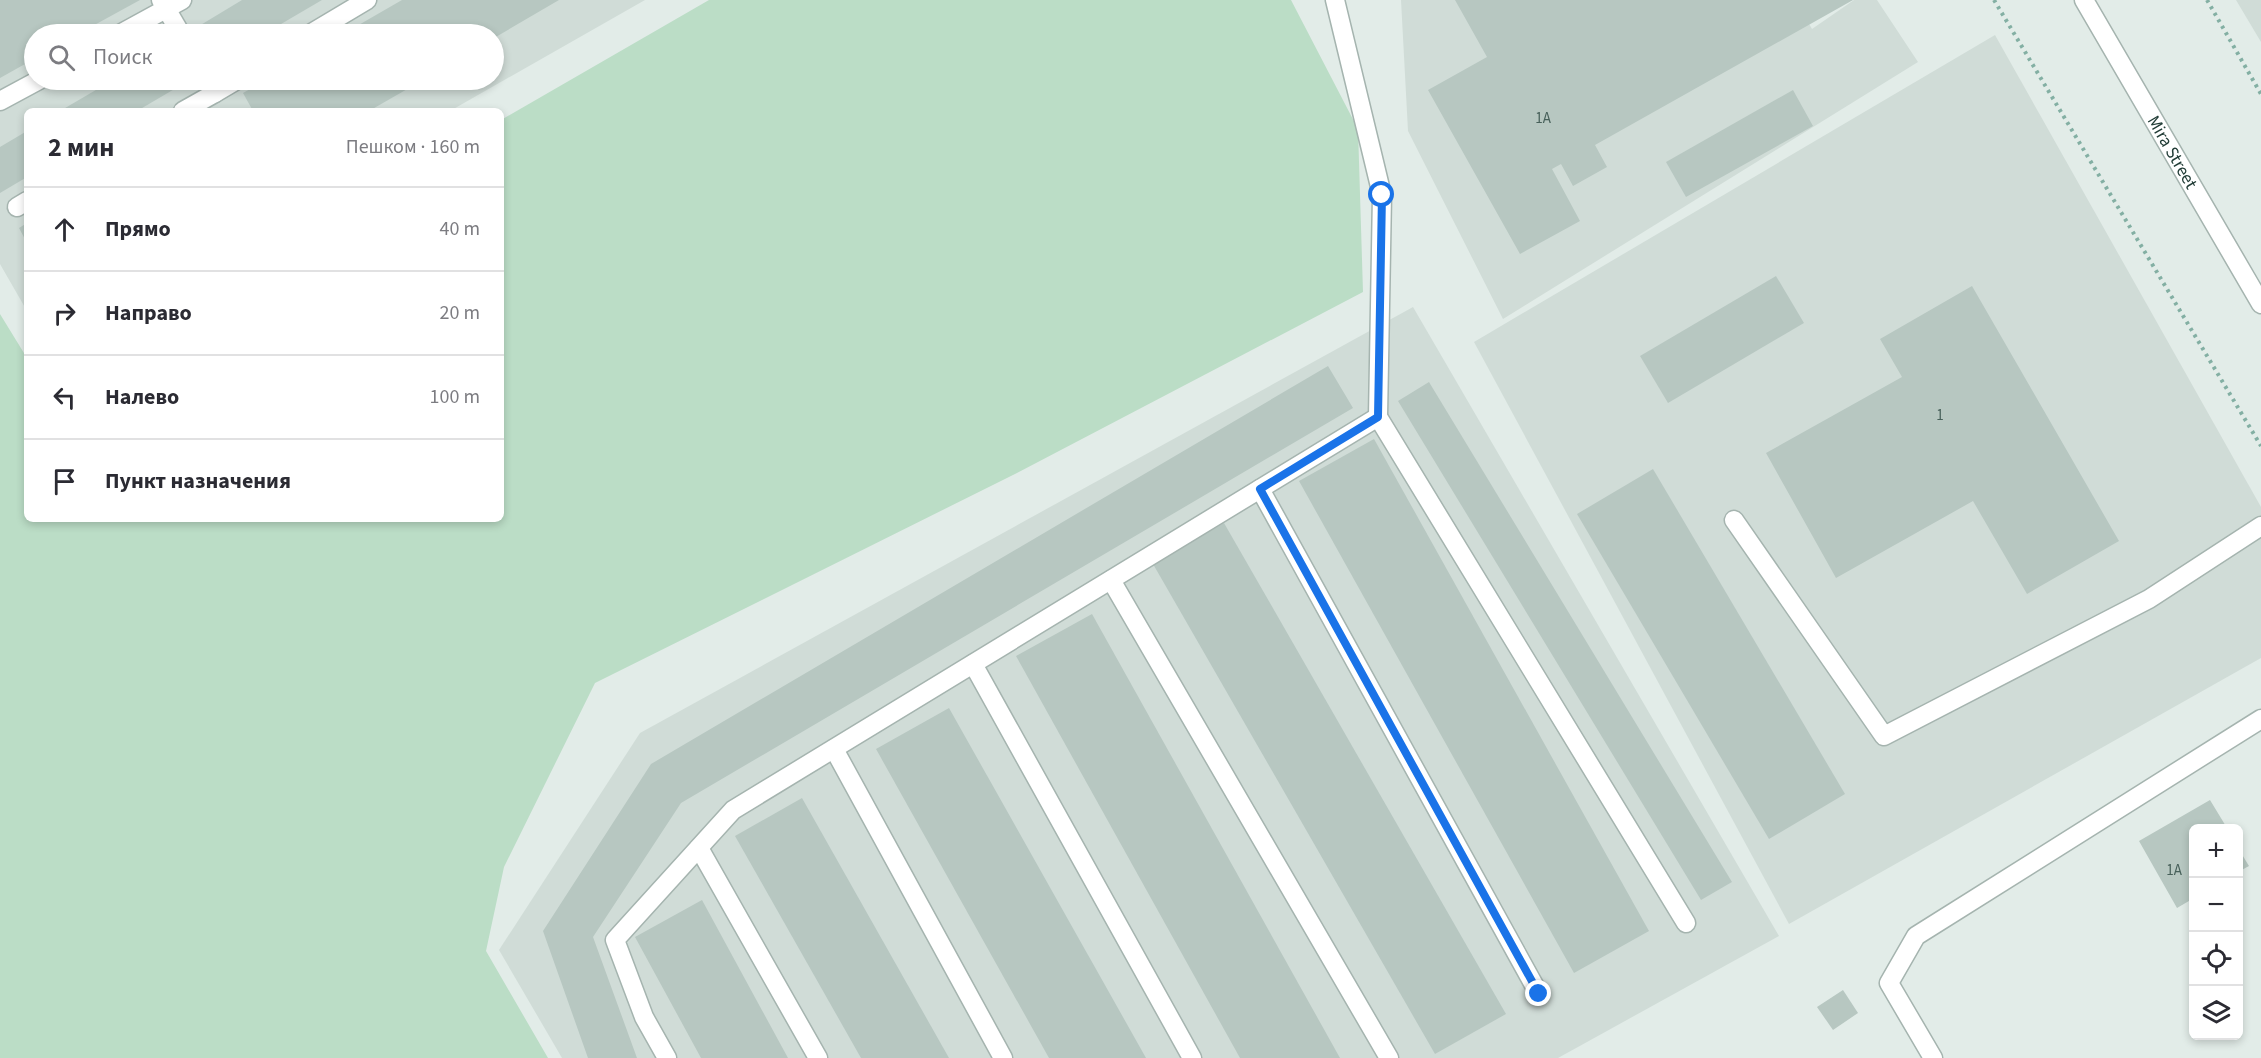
<!DOCTYPE html>
<html lang="ru">
<head>
<meta charset="utf-8">
<style>
	:root { --surface:#fff; --page:#f7f7f7; --text:#2b2b33; --muted:#7c7c81; --line:#e1e1e2 }
	body { margin:0; font-family:"Source Sans 3",sans-serif; background:var(--page); color:var(--text) }
	.controls { position:absolute; right:18px; bottom:18px; display:grid; overflow:hidden; border-radius:9px; box-shadow:0 3px 9px #0003 }
	.controls button { width:54px; height:54px; display:grid; place-items:center; padding:0; border:0; border-bottom:2px solid var(--line); background:var(--surface); color:var(--text); font:30px sans-serif }
	.stop { position:absolute; width:18px; height:18px; margin:-14px; border:4px solid #1a73e8; border-radius:50%; background:#fff }
	.stop.end { background:#1a73e8; border-color:#fff; box-shadow:0 2px 6px #0008 }
	.list { margin:0; padding:0; list-style:none }
	h2 { display:flex; justify-content:space-between; align-items:center; height:78px; margin:0; padding:0 24px; font-size:26px }
	h2 small { font-size:20px; font-weight:400; color:var(--muted) }
	.list li { display:grid; grid-template-columns:39px 1fr auto; gap:18px; align-items:center; box-sizing:border-box; height:84px; padding:0 24px; border-top:2px solid var(--line) }
	.list b { display:block; font-size:22px; white-space:nowrap }
	.list em { font-size:20px; font-style:normal; color:var(--muted) }
	.icon { flex:none; width:33px; height:33px; fill:none; stroke:currentColor; stroke-width:2; stroke-linecap:round; stroke-linejoin:round }
	.map { position:relative; flex:none; width:2261px; height:1058px; overflow:hidden }
	.search { position:absolute; background:var(--surface); box-shadow:0 3px 9px #0003; left:24px; top:24px; width:480px; height:66px; display:flex; align-items:center; gap:15px; box-sizing:border-box; padding:0 21px; border-radius:33px; color:var(--muted); font-size:22px }
	.panel { position:absolute; background:var(--surface); box-shadow:0 3px 9px #0003; left:24px; top:108px; width:480px; height:414px; border-radius:9px }
	.map>svg:first-child { display:block }
	.built { fill:#d0dcd7; fill-rule:evenodd }
	.green { fill:#bbddc6 }
	.building { fill:#b7c7c1 }
	.lines { fill:none; stroke-linecap:round; stroke-linejoin:round }
	.service-casing { stroke:#a5b4af; stroke-width:21 }
	.tertiary-casing { stroke:#a5b4af; stroke-width:21 }
	.path { stroke:#83afa3; stroke-width:4; stroke-dasharray:3 4.5; stroke-linecap:butt }
	.service { stroke:#fff; stroke-width:18 }
	.tertiary { stroke:#fff; stroke-width:18 }
	.route { stroke:#1a73e8; stroke-width:8 }
	.labels { text-anchor:middle; stroke-width:4.5; stroke-linejoin:round; paint-order:stroke }
	.number-label { font-size:15px; fill:#47605a }
	.street-label { font-size:18px; fill:#223d37; stroke:#f2f8f6 }
</style>
</head>
<body>
<div class="map">
<svg width="2261" height="1058" viewBox="0 0 2261 1058">
	<rect width="100%" height="100%" fill="#e2ece8"/>
	<g class="built">
		<path d="M0,0H645L450,111H27V311L0,264ZM34,34H494V80H34Z"/>
		<polygon points="1401,0 1795,0 1812,29 1854,0 1877,0 1918,62 1503,319 1408,131"/>
		<polygon points="2236,0 2261,0 2261,42"/>
		<polygon points="1995,35 2261,507 2261,658 1789,924 1474,342"/>
		<polygon points="1413,307 1779,936 1558,1058 562,1058 499,950 640,733"/>
	</g>
	<polygon class="green" points="709,0 1291,0 1358,129 1363,292 1015,474 595,683 504,867 486,951 548,1058 0,1058 0,314 27,358 27,519 501,519 501,120"/>
	<g class="building">
		<polygon points="0,0 140,0 78,34 34,34 34,59 0,78"/>
		<polygon points="242,0 322,0 264,34 197,34 194,29"/>
		<polygon points="402,0 559,0 494,38 494,34 343,34"/>
		<polygon points="1455,0 1853,0 1595,145 1607,167 1573,186 1561,164 1552,169 1580,221 1520,254 1428,90 1487,57"/>
		<polygon points="113,80 180,80 183,84 137,111 60,111"/>
		<polygon points="266,80 423,80 369,111 253,111 243,93"/>
		<polygon points="1793,90 1813,126 1686,197 1666,162"/>
		<polygon points="27,131 27,177 0,193 0,147"/>
		<polygon points="27,223 27,243 19,228"/>
		<polygon points="1776,276 1804,323 1668,403 1640,356"/>
		<polygon points="1972,286 2119,541 2027,594 1973,501 1836,578 1766,453 1902,377 1880,339"/>
		<polygon points="1328,366 1353,408 681,803 593,937 637,1058 588,1058 543,931 651,764"/>
		<polygon points="1429,382 1732,882 1701,900 1398,401"/>
		<polygon points="1374,439 1649,931 1574,973 1299,481"/>
		<polygon points="1653,469 1845,794 1769,839 1577,514"/>
		<polygon points="1224,523 1506,1014 1435,1054 1153,564"/>
		<polygon points="1092,614 1340,1058 1240,1058 1016,656"/>
		<polygon points="949,708 1146,1058 1049,1058 876,749"/>
		<polygon points="802,798 949,1058 861,1058 735,836"/>
		<polygon points="2210,800 2227,828 2194,828 2194,898 2177,908 2139,841"/>
		<polygon points="2238,848 2249,866 2238,872"/>
		<polygon points="702,900 788,1058 701,1058 635,937"/>
		<polygon points="1843,990 1858,1013 1833,1030 1817,1007"/>
	</g>
	<g class="lines">
		<g class="service-casing">
			<g id="service">
				<polyline points="161,0 181,34"/>
				<polyline points="1335,0 1382,195 1378,417 1686,923"/>
				<polyline points="120,34 182,0"/>
				<polyline points="310,34 367,0"/>
				<polyline points="207,80 215,93 237,80"/>
				<polyline points="0,101 39,80"/>
				<polyline points="183,111 215,93"/>
				<polyline points="17,207 27,201"/>
				<polyline points="1260,489 1539,994"/>
				<polyline points="1734,520 1884,736 2149,599 2261,526"/>
				<polyline points="1111,580 1389,1058"/>
				<polyline points="973,664 1192,1058"/>
				<polyline points="834,749 1003,1058"/>
				<polyline points="699,848 818,1058"/>
				<polyline points="667,1058 644,1017 615,940 733,810 1378,417"/>
				<polyline points="1933,1058 1889,983 1916,936 2261,719"/>
			</g>
		</g>
		<g class="tertiary-casing">
			<g id="tertiary">
				<path id="s1" d="M2084,0L2261,304"/>
			</g>
		</g>
		<g class="path">
			<polyline points="1994,0 2261,446"/>
			<polyline points="2207,0 2261,94"/>
		</g>
		<use href="#service" class="service"/>
		<use href="#tertiary" class="tertiary"/>
	</g>
	<g class="lines">
		<polyline class="route" points="1382,195 1378,417 1260,489 1539,994"/>
	</g>
	<g class="labels">
		<g class="number-label">
			<text x="1543" y="123">1А</text>
			<text x="1940" y="420">1</text>
			<text x="2174" y="875">1А</text>
		</g>
		<g class="street-label">
			<text dy="6" stroke="none"><textPath href="#s1" startOffset="176">Mira Street</textPath></text>
		</g>
	</g>
</svg>
<div class="controls">
<button>+</button>
<button>−</button>
<button><svg class="icon" aria-label="locate" viewBox="0 0 24 24"><circle cx="12" cy="12" r="6"/><path d="M12 2v4M12 18v4M2 12h4M18 12h4"/></svg></button>
<button><svg class="icon" aria-label="layers" viewBox="0 0 24 24"><path d="M12 4l9 5-9 5-9-5zM3 14l9 5 9-5"/></svg></button>
</div>
<div class="stop" style="left:1382px;top:195px"></div>
<div class="stop end" style="left:1539px;top:994px"></div>
<div class="search"><svg class="icon" aria-label="search" viewBox="0 0 24 24"><circle cx="10" cy="10" r="6"/><path d="M15 15l6 6"/></svg>Поиск</div>
<section class="panel">
<h2>2 мин<small>Пешком · 160 m</small></h2>
<ul class="list">
<li><svg class="icon" aria-label="ahead" viewBox="0 0 24 24"><path d="M12 20V5M6 11l6-6 6 6"/></svg><div><b>Прямо</b></div><em>40 m</em></li>
<li><svg class="icon" aria-label="right" viewBox="0 0 24 24"><path d="M7 20v-9h11M14 6l5 5-5 5"/></svg><div><b>Направо</b></div><em>20 m</em></li>
<li><svg class="icon" aria-label="left" viewBox="0 0 24 24"><path d="M17 20v-9H6M10 6l-5 5 5 5"/></svg><div><b>Налево</b></div><em>100 m</em></li>
<li><svg class="icon" aria-label="arrive" viewBox="0 0 24 24"><path d="M6 21V4h12l-3 4 3 4H6"/></svg><div><b>Пункт назначения</b></div></li>
</ul>
</section>
</div>
</body>
</html>
